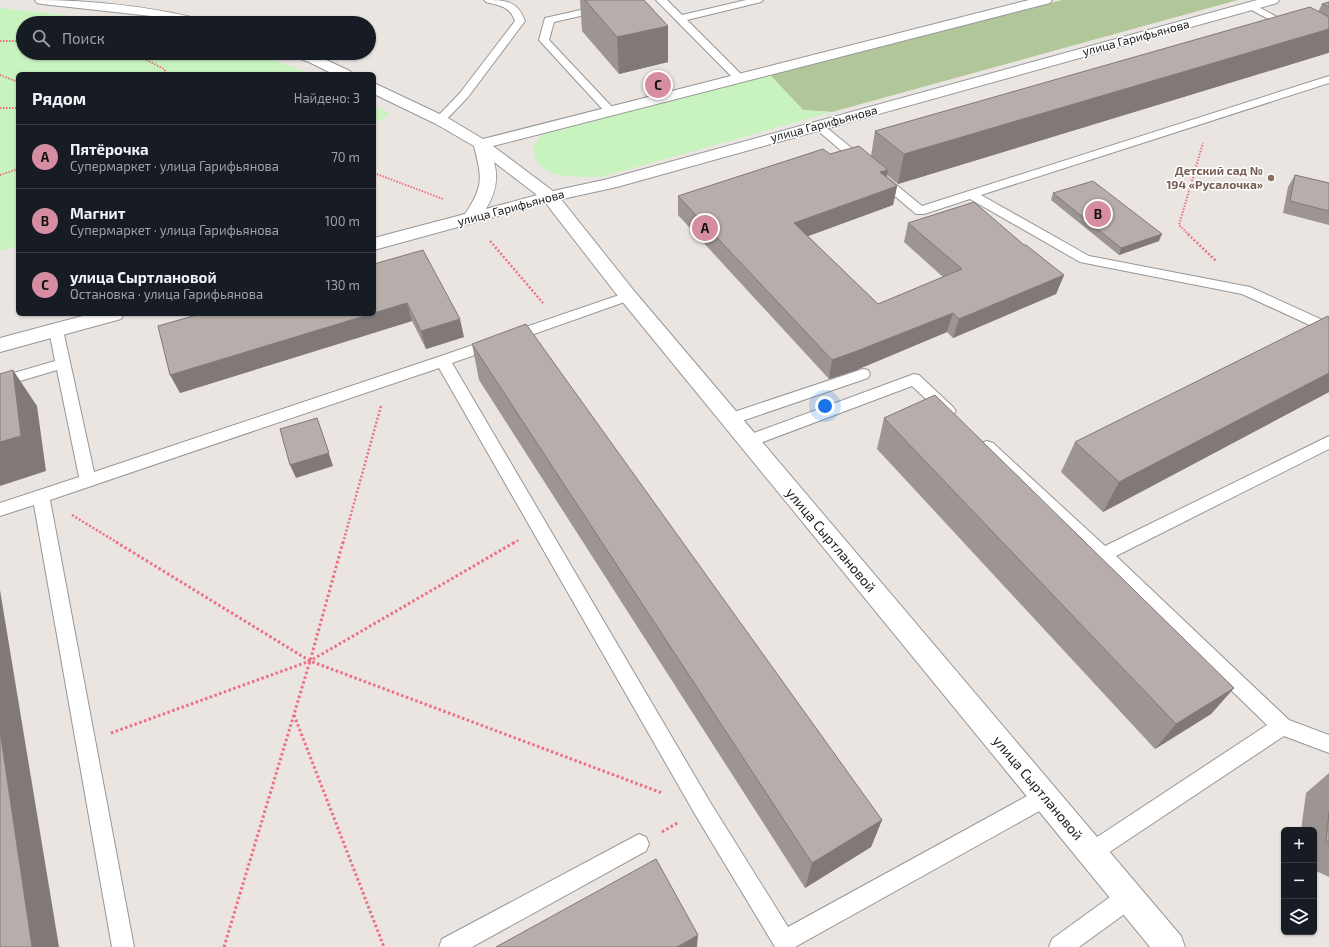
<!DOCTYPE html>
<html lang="ru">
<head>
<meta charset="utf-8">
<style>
	:root { --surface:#171b24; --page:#20242c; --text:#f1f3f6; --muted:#9ea1a6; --line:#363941; --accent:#d68da1 }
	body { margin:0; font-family:"Exo 2",sans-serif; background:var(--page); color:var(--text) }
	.controls { position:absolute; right:12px; bottom:12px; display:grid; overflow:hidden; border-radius:6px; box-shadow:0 1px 3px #0004 }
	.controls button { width:36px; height:36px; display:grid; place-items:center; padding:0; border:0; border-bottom:1px solid var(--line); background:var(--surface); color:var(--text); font:20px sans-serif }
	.you { position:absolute; left:825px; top:406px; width:14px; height:14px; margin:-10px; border:3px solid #fff; border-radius:50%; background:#1a73e8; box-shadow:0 0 0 6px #1a73e833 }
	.badge { display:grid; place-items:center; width:26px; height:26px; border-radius:50%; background:var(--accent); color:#111; font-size:13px; font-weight:700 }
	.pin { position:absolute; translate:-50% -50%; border:2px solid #fff; box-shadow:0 1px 4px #0006 }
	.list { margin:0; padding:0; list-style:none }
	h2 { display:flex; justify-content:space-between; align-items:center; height:52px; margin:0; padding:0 16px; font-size:17px }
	h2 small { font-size:13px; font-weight:400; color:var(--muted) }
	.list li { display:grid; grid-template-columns:26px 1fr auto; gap:12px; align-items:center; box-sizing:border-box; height:64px; padding:0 16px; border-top:1px solid var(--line) }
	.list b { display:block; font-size:15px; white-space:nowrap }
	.list p { margin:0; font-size:13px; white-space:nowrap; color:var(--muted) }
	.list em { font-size:13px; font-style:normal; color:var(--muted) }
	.icon { flex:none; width:22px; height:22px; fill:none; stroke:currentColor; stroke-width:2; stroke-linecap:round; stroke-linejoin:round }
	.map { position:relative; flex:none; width:1329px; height:947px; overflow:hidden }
	.search { position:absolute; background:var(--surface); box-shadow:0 1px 3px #0004; left:16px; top:16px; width:360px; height:44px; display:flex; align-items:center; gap:10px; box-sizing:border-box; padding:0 14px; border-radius:22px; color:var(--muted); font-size:15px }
	.panel { position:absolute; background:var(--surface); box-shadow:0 1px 3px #0004; left:16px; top:72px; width:360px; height:244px; border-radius:6px }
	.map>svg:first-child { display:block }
	.forest { fill:#b2c799 }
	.park { fill:#c8f3bf }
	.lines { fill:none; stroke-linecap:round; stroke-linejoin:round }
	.service-casing { stroke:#979797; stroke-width:2 }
	.minor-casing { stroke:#979797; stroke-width:2 }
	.tertiary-casing { stroke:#979797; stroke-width:2 }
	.path-far2 { stroke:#ed7082; stroke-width:2; stroke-dasharray:1.5 1.5; stroke-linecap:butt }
	.path-far1 { stroke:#ed7082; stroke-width:2.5; stroke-dasharray:2 2; stroke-linecap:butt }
	.path { stroke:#ed7082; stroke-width:3; stroke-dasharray:2.5 2.5; stroke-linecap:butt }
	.service { fill:#fff; fill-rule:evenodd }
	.minor { fill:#fff; fill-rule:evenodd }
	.tertiary { fill:#fff; fill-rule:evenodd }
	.wall { fill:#9d9592 }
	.shaded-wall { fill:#807977 }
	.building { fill:#b7adaa; stroke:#807977 }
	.education-dot { fill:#8d6e63; stroke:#fff; stroke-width:1.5 }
	.labels { text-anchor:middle; stroke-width:3; stroke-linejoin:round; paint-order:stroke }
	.far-street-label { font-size:12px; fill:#1a1a1a; stroke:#fff }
	.far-education-label { font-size:12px; font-weight:bold; fill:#785e54; stroke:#fff; text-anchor:end }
	.street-label { font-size:14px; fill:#1a1a1a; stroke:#fff }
</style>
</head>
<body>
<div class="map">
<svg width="1329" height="947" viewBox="0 0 1329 947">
	<rect width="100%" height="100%" fill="#ebe5e1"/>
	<polygon class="forest" points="1062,0 1238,0 832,112 803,110 770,75"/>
	<g class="park">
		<polygon points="0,8 137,23 23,23 23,53 255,53 311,74 18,74 18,246 0,251"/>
		<polygon points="770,75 803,110 832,112 601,177 573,177 550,173 536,162 533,148 540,135"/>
		<polygon points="374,106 390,114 374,124"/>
	</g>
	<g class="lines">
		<g class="service-casing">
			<g id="service">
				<path d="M484,0C505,0 517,0 525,21L468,97L444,122H436L434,120L436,118L460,93L515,21C510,6 500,6 486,2Z"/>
				<polygon points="625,0 643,0 638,3 554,22 549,40 614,109 616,111 614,113 606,113 539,40 545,18"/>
				<polygon points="656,0 667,0 682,15 746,0 763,0 761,2 687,20 743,76 744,78 743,80 735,80"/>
				<polygon points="1251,3 1329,45 1329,52 1248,8 1246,6"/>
				<polygon points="1329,76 1329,83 981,195 1089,256 1250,287 1329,323 1329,334 1242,294 1080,262 970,199 924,214 916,214 811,125 813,123 821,123 922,206"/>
				<polygon points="628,292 633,293 635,296 633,299 452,363 710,802 788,927 1038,790 1045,787 1052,790 1055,797 1052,804 795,947 775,947 696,816 439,368 50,500 134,947 112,947 34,505 0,516 0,503 79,477 57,370 0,387 0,377 55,361 49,330 51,327 56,325 61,327 63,330 94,472 438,357"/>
				<polygon points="863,369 868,370 870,374 868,378 730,425 725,423 722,419 725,415"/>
				<polygon points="914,374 919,375 953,407 956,411 953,415 948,417 943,415 912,386 755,445 749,447 743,445 741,441 743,437"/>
				<polygon points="1329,436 1329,449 1116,556 1289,720 1329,735 1329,753 1284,736 1099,859 1092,862 1085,859 1082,852 1085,845 1267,725 1097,560 981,451 979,447 981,443 987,441 993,443 1105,546"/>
				<polygon points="639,834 646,837 649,844 646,851 472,947 439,947 442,939"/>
				<polygon points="1129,886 1137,889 1140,897 1137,905 1079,947 1049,947 1052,939 1121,889"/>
			</g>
		</g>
		<g class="minor-casing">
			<polygon id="minor" points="550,192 556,193 635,292 1181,936 1185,947 1150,947 621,300 541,197 544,193"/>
		</g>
		<g class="tertiary-casing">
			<g id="tertiary">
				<path d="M35,0C93,0 148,6 204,20L206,23H181L151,16L42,4L37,3Z"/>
				<path d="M1029,0H1052L1050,3L493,146L553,191L608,179L1257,0H1279L1277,3L617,187L553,201L374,250V238L465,214C484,186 482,178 474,146L436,124L374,94V83L448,118L483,139ZM494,162L537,195L486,209C495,194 499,179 494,162Z"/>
				<polygon points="290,53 311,53 350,71 352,74 333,74 309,62 292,56"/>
				<polygon points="90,314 124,314 121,319 0,352 0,338"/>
			</g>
		</g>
		<g class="path-far2">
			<polyline points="0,41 23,41"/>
			<polyline points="133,53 164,69 167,74"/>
			<polyline points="0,75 18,82"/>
			<polyline points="0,108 18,108"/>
			<polyline points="374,173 443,199"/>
			<polyline points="0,175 18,169"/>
			<polyline points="1189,235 1179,225 1203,143"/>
		</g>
		<g class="path-far1">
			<polyline points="1188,234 1216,261"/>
			<polyline points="490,241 543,303"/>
			<polyline points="72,515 118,543"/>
			<polyline points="343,543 381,406"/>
			<polyline points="513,543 519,540"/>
		</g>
		<g class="path">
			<polyline points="116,542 310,661 662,793"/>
			<polyline points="294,715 384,947"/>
			<polyline points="111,733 310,661 515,542"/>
			<polyline points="662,832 679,822"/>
			<polyline points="224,947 310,661 343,542"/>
		</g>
		<use href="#service" class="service"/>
		<use href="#minor" class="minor"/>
		<use href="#tertiary" class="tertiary"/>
	</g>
	<g class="wall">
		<polygon points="580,0 644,0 668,26 668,62 619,74 582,31"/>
		<polygon points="1329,2 1329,52 1328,53 898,184 887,175 886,177 897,186 893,205 808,236 878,304 943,277 904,242 908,223 1024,245 1064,275 1056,294 953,338 947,332 854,371 829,379 678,215 678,196 830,154 871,156 875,131 1318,12 1322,4"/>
		<polygon points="1295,175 1329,183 1329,225 1283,213 1288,187"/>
		<polygon points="1053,193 1159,241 1119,255 1051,200"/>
		<polygon points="374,264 464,337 426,349 412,321 180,393"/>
		<polygon points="1329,317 1329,392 1103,512 1061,472 1075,442"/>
		<polygon points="472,344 882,820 871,847 805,888 479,380"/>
		<polygon points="884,418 1234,688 1211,714 1155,749 877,449"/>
		<polygon points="1329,773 1329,877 1314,870 1314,830 1301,830 1306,793"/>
	</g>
	<g class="shaded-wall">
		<polygon points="668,26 668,62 619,74 617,37"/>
		<polygon points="1329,29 1329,52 1328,53 898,184 904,154"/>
		<polygon points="888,170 884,189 880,172"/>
		<polygon points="897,186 893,205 792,242 794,223"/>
		<polygon points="1162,234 1159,241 1119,255 1121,248"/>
		<polygon points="1064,275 1056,294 953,338 959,319"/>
		<polygon points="407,303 412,321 180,393 170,375 371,314 374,314 374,313"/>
		<polygon points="953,313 947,332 854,371 829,379 832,360"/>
		<polygon points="460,319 464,337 426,349 421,331"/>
		<polygon points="13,370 37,406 46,471 0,486 0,442"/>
		<polygon points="1329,373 1329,392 1103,512 1119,482"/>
		<polygon points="317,418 333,466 296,478 290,465"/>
		<polygon points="0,590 59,947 32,947 0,731"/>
		<polygon points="1234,688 1211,714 1155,749 1176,724"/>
		<polygon points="882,820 871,847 805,888 812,863"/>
		<polygon points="698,935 697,947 677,947"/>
	</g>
	<g class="building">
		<polygon points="585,0 644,0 668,26 617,37"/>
		<polygon points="1329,2 1329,7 1322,4"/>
		<polygon points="1310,7 1329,17 1329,29 904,154 875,131"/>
		<polygon points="859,146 888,170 880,172 897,186 794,223 878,304 962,269 908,223 974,202 1024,245 1026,245 1064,275 959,319 953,313 857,351 832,360 678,196 823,149 830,154"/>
		<polygon points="1295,175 1329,183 1329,211 1290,201"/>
		<polygon points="1093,181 1162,234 1121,248 1053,193"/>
		<polygon points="423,250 460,319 421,331 407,303 374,313 374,264"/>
		<polygon points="200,314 371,314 170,375 158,326"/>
		<polygon points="1328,316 1329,317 1329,373 1119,482 1075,442"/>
		<polygon points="526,324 882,820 812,863 472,344"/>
		<polygon points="13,370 21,436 0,442 0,374"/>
		<polygon points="935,395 1234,688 1176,724 884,418"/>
		<polygon points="317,418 329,453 290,465 280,429"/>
		<polygon points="0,731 32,947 0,947"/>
		<polygon points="1329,812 1329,842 1326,841"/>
		<polygon points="656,859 698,935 677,947 496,947"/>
	</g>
	<circle class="education-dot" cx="1271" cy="178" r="4"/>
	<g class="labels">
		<g class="far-street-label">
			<text transform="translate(1136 38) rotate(-15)" y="4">улица Гарифьянова</text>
			<text transform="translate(824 124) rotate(-15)" y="4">улица Гарифьянова</text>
			<text transform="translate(511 208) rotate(-15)" y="4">улица Гарифьянова</text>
		</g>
		<g class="far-education-label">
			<text x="1263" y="175">Детский сад №<tspan x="1263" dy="14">194 «Русалочка»</tspan></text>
		</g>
		<g class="street-label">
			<text transform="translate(831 540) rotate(50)" y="5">улица Сыртлановой</text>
			<text transform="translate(1038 788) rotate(50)" y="5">улица Сыртлановой</text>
		</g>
	</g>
</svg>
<div class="controls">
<button>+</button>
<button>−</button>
<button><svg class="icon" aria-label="layers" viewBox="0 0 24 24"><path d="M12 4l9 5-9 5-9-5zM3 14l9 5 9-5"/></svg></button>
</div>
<div class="you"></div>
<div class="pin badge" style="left:705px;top:228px">A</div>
<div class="pin badge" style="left:1098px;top:214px">B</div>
<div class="pin badge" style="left:658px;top:85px">C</div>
<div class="search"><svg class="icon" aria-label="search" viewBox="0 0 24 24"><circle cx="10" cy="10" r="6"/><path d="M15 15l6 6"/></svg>Поиск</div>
<section class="panel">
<h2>Рядом<small>Найдено: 3</small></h2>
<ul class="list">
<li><span class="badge">A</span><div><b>Пятёрочка</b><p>Супермаркет · улица Гарифьянова</p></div><em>70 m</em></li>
<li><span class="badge">B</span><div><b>Магнит</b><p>Супермаркет · улица Гарифьянова</p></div><em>100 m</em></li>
<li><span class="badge">C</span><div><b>улица Сыртлановой</b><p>Остановка · улица Гарифьянова</p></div><em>130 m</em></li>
</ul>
</section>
</div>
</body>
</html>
